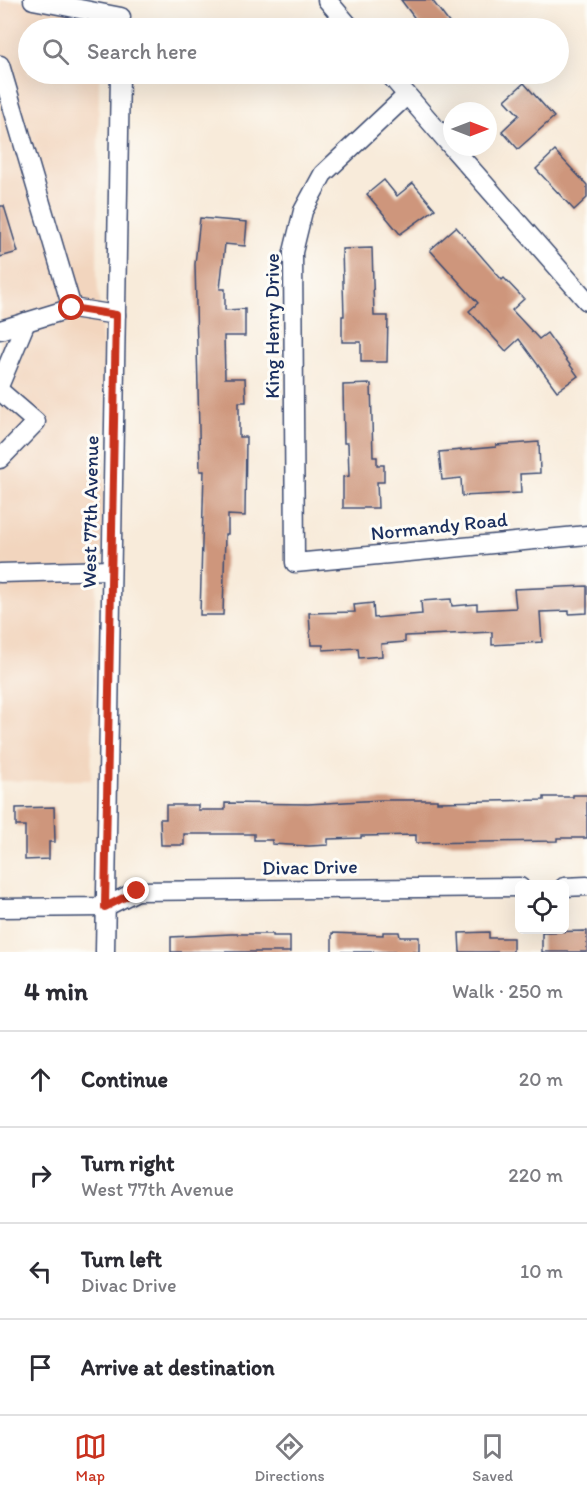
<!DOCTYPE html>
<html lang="en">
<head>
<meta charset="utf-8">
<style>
	:root { --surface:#fff; --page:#f2f2f3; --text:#2b2b33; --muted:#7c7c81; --line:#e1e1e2; --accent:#c8321e }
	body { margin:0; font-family:Itim,sans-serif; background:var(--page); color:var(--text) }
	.controls { position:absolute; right:18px; bottom:18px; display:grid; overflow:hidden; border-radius:9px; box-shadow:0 6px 24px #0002 }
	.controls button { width:54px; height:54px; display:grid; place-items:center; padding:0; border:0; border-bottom:2px solid var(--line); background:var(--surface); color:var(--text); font:30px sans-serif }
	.compass { position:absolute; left:443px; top:102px; width:54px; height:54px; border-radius:50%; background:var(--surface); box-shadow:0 6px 24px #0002; rotate:90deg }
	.stop { position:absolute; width:18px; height:18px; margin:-14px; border:4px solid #c8321e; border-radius:50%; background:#fff }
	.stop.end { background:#c8321e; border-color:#fff; box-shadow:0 2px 6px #0008 }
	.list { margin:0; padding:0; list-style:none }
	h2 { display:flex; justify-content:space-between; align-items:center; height:78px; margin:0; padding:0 24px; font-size:26px }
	h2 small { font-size:20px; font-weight:400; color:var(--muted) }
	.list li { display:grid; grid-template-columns:39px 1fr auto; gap:18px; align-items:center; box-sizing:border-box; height:96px; padding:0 24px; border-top:2px solid var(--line) }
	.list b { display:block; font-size:22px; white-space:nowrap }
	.list p { margin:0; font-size:20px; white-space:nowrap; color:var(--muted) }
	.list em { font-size:20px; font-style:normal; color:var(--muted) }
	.icon { flex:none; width:33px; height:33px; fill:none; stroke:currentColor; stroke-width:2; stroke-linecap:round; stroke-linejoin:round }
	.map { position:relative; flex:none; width:587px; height:952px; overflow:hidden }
	.search { position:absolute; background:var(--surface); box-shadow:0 6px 24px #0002; left:18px; right:18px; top:18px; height:66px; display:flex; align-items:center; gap:15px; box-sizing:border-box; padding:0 21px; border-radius:33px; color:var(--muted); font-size:22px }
	.sheet { height:462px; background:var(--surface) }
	nav { display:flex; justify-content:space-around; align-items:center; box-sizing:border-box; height:84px; border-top:2px solid var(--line); background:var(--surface); font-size:16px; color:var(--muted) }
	nav a { display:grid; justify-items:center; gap:3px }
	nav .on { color:var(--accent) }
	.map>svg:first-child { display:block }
	.built { fill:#f2d5be }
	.building { fill:#ce967c }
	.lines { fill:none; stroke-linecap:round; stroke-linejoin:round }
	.minor-casing { stroke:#3c4b71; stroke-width:21 }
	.minor { stroke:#fff; stroke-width:18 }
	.route { stroke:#c8321e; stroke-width:8 }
	.labels { text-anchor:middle; stroke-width:6; stroke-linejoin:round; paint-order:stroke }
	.street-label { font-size:20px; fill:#1b2f5e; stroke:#fdfcf7 }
</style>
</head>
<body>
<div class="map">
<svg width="587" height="952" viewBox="0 0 587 952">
	<rect width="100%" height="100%" fill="#fdfcf7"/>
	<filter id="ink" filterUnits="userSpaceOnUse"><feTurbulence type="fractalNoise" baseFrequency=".0167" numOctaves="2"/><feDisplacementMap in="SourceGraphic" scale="12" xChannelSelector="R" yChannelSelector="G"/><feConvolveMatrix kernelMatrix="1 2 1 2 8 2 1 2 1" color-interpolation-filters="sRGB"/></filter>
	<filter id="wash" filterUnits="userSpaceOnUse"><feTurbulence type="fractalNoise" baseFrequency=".008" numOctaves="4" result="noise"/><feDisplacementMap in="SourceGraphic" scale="24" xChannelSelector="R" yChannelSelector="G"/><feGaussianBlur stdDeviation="1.35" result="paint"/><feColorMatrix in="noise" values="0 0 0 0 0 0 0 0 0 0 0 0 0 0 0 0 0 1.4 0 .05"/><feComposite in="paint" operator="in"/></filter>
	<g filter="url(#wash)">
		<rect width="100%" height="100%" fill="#f8ebda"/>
		<polygon class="built" points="0,0 102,0 101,28 28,28 28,74 99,74 97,277 105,376 104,531 95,598 91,780 0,781"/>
		<g id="blocks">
			<g class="building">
				<polygon points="401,0 432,0 453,28 422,28"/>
				<polygon points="524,83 554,117 518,149 502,131 519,115 505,100"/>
				<polygon points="555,151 587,185 587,198 574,210 536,169"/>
				<polygon points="384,180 397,196 413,183 435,209 400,234 367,194"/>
				<polygon points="0,206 4,206 18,252 0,257"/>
				<polygon points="200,218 247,222 245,246 225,244 220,289 225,289 225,310 245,309 245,336 224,336 225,378 245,378 246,402 239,402 239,437 246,437 245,516 228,515 228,534 225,534 223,615 200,615 204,471 200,471 195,264"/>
				<polygon points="456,227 502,280 504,278 524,299 512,310 539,339 547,333 578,376 557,391 519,339 506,351 469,311 478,303 430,250"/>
				<polygon points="372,248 374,316 388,316 387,362 361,362 361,342 342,342 342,316 344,316 342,249"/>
				<polygon points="371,384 373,457 377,457 377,465 384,465 384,482 377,482 378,508 343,508 343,477 349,476 348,443 344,443 343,385"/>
				<polygon points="539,442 540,473 520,474 521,493 462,496 461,478 442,480 439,452 496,447 496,445"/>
				<polygon points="587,586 587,613 569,614 569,611 540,612 542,642 492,645 492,632 405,636 405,642 381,644 382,656 359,658 358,648 323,650 323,645 311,645 309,613 355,612 354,605 373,603 374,618 422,614 421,601 451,599 452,606 477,604 477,610 516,608 514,589"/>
				<polygon points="573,795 587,795 587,838 557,838 557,841 416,843 416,835 361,836 361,838 328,839 328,845 309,846 272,844 272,840 254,840 254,834 184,834 184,845 161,845 160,819 166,819 166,805 198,805 198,810 225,810 225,803 308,804 381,800 437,800 437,802 544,800 544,797 573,797"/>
				<polygon points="54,807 55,842 49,842 49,859 25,860 25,826 16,826 16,808"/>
				<polygon points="587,931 587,952 542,952 542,932"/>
				<polygon points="383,932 399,932 400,937 419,937 419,952 332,952 332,933 383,935"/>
				<polygon points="489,932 489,938 513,938 513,952 460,952 459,933"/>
				<polygon points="231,934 273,934 273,936 290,936 290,952 171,952 171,937"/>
			</g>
		</g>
	</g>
	<g filter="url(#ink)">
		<use href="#blocks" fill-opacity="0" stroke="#3c4b71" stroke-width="1.5"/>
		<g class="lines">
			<g class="minor-casing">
				<g id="minor">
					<polyline points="33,0 121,17"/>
					<polyline points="327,0 351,28"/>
					<polyline points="0,65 72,308"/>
					<polyline points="389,74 452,147"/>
					<polyline points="407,95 323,174 303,211 293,252 295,563 587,535"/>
					<polyline points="452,147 587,301"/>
					<polyline points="0,330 72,308 116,315"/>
					<polyline points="0,384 26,322"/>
					<polyline points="0,391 36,422 0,459"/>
					<polyline points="0,573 111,570"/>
					<polyline points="564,887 587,886"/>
					<polyline points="0,908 105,907 137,891 520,887"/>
					<polyline points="105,952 120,74"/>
				</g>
			</g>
			<use href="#minor" class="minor"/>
		</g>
	</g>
	<g class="lines" filter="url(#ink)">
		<polyline class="route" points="72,308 116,315 105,907 137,891"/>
	</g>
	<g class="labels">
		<g class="street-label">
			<text transform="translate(272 326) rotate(-90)" y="7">King Henry Drive</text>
			<text transform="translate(90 512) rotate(-89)" y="7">West 77th Avenue</text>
			<text transform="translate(439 526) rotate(-6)" y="7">Normandy Road</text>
			<text transform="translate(310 867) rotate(-1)" y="7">Divac Drive</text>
		</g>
	</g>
</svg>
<div class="controls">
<button><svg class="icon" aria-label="locate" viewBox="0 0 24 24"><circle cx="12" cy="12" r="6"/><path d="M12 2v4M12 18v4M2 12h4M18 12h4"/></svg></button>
</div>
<svg class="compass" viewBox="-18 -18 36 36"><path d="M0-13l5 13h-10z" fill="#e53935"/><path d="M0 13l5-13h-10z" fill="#7c7c81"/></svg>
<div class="stop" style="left:72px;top:308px"></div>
<div class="stop end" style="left:137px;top:891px"></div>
<div class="search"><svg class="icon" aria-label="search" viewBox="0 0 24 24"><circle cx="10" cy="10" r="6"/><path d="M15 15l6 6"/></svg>Search here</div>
</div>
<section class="sheet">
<h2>4 min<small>Walk · 250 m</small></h2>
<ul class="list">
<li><svg class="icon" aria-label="ahead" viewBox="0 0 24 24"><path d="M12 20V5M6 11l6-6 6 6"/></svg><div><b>Continue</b></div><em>20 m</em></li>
<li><svg class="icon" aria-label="right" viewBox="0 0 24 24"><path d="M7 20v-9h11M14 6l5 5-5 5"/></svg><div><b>Turn right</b><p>West 77th Avenue</p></div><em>220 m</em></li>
<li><svg class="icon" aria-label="left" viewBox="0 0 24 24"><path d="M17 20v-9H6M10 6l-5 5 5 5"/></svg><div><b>Turn left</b><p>Divac Drive</p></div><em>10 m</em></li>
<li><svg class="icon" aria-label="arrive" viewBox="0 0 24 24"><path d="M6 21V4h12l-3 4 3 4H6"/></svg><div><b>Arrive at destination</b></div></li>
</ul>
</section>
<nav>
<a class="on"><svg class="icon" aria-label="map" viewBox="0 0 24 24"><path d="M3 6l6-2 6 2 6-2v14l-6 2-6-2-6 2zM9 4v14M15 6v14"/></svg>Map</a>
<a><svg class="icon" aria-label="directions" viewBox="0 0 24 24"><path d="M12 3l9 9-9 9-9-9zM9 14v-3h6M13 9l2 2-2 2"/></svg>Directions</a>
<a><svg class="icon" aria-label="saved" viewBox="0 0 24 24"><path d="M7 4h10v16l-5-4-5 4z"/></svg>Saved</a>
</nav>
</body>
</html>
